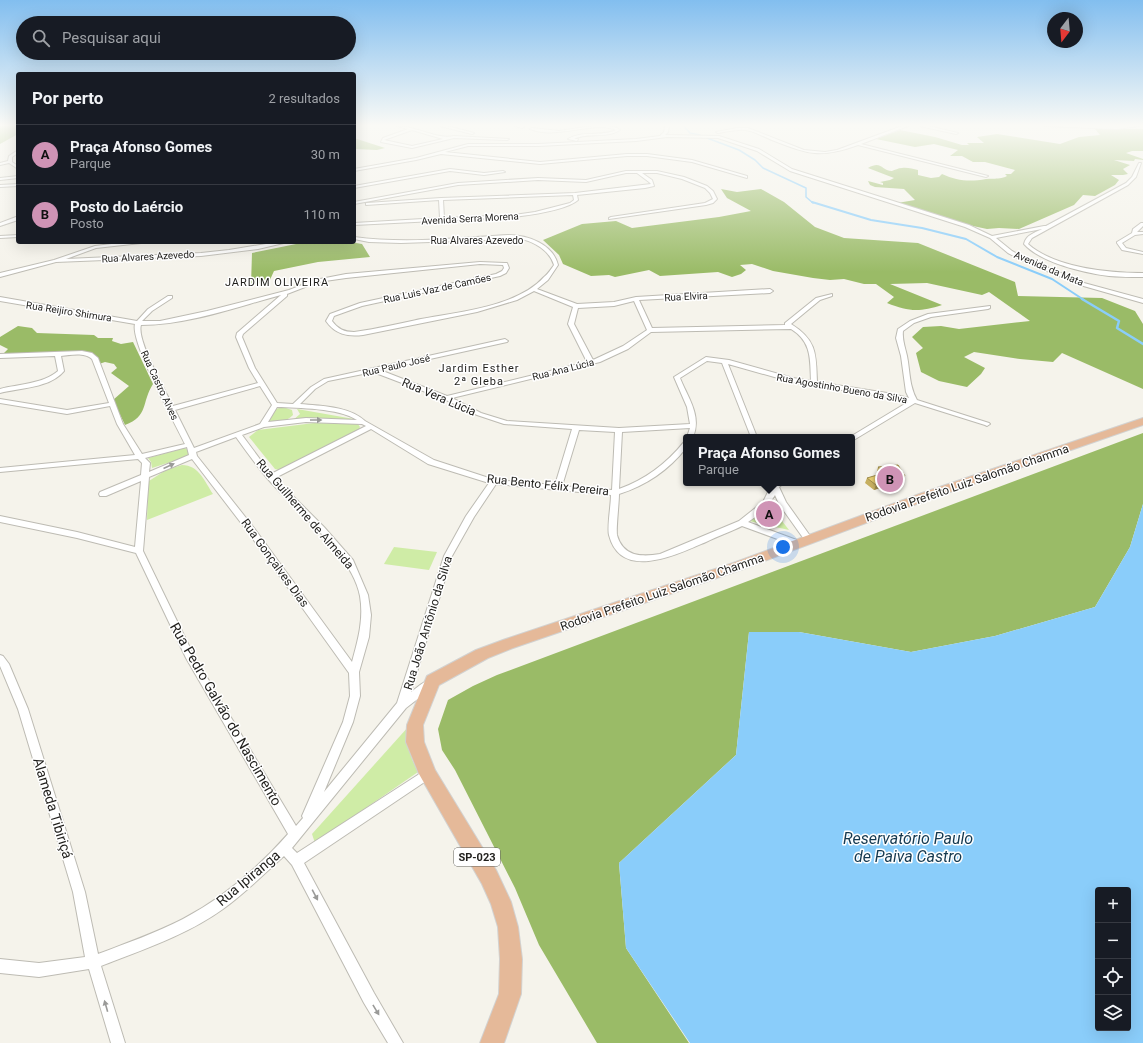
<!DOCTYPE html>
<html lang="pt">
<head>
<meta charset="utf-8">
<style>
	:root { --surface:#171b24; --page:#242831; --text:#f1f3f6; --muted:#9ea1a6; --line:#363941; --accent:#cf93b5 }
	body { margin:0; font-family:Roboto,sans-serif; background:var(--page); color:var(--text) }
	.controls { position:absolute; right:12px; bottom:12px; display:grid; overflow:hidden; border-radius:4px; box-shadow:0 4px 16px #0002 }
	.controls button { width:36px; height:36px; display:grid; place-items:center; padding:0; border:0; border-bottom:1px solid var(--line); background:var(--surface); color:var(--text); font:20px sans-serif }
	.compass { position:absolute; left:1047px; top:12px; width:36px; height:36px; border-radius:50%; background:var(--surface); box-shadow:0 4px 16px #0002; rotate:196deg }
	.you { position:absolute; left:783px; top:547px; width:14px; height:14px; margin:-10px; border:3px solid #fff; border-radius:50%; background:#1a73e8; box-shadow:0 0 0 6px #1a73e833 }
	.badge { display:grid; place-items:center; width:26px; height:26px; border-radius:50%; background:var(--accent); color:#111; font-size:13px; font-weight:700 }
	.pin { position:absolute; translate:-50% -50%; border:2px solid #fff; box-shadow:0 1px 4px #0006 }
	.popup { position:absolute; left:683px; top:434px; width:172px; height:52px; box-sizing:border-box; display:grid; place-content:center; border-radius:4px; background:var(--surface); filter:drop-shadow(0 1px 3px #0005); font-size:13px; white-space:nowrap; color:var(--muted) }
	.popup b { font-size:15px; color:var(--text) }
	.popup::after { content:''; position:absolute; left:50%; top:100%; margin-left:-8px; border:8px solid transparent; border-top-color:var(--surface) }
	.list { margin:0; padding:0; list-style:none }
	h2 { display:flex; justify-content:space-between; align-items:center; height:52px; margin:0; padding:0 16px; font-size:17px }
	h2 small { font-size:13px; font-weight:400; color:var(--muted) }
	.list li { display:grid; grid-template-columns:26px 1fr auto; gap:12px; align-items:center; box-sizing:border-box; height:60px; padding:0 16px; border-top:1px solid var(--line) }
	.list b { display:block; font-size:15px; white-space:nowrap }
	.list p { margin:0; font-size:13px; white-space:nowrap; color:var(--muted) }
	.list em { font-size:13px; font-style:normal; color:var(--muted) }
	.icon { flex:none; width:22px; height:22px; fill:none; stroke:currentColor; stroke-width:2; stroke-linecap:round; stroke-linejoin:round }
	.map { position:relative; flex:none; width:1143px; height:1043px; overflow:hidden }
	.search { position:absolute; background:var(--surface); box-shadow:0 4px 16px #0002; left:16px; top:16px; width:340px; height:44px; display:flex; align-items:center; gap:10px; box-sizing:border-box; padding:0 14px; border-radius:22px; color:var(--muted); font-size:15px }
	.panel { position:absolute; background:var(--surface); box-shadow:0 4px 16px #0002; left:16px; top:72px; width:340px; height:172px; border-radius:4px }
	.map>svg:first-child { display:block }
	.green { fill:#cfeca6 }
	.forest { fill:#9abb67 }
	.water { fill:#8acdfa; fill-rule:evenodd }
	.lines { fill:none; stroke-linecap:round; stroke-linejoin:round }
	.stream-far2 { stroke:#8acdfa; stroke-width:1.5 }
	.stream-far1 { stroke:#8acdfa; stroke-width:2 }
	.stream { stroke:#8acdfa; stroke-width:2.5 }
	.minor-casing { stroke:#bdbbb3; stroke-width:2 }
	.primary-casing { stroke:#d2d2d1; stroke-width:2 }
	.minor { fill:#fff; fill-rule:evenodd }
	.primary { fill:#e5b999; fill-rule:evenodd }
	.wall { fill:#c6af60 }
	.shaded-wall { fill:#a18f4e }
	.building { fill:#e6cc70; stroke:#a18f4e }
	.oneway { fill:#9a9a98 }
	.labels { text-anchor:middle; stroke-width:3; stroke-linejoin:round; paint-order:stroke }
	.far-street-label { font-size:10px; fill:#1f1e1b; stroke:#fff }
	.far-neighbourhood-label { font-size:11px; letter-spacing:1px; fill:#1f1e1b; stroke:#fff }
	.shield { fill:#fff; stroke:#62625f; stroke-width:1 }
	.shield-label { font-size:11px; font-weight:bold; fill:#1f1e1b }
	.street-label { font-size:12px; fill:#1f1e1b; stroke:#fff }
	.near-street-label { font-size:14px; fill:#1f1e1b; stroke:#fff }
	.near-water-label { font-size:16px; font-style:italic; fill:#143950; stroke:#fff }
</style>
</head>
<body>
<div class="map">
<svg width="1143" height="1043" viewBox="0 0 1143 1043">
	<rect width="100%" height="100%" fill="#f5f3eb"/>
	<g class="green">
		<path d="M283,407L292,410L293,415C286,423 275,422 265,424L276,409Z"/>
		<polygon points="297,409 354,419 350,421 331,419 292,421 300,414"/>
		<polygon points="314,423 358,424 360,427 358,431 279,470 275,469 249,437 258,430"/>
		<polygon points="185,448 189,451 189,456 152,468 151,462 148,458"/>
		<path d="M182,465C199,465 205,482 213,494L147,520L148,483L149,481L166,470Z"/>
		<polygon points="772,508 789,530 749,521"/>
		<polygon points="394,547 437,552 429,570 384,564"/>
		<path d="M409,726C407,746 409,754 418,772L315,843L312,834Z"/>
	</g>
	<g class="forest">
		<polygon points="0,126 18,126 18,134 0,144"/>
		<path d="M1095,129H1143V151H1132L1126,153L1143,159V160L1135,159L1134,161L1114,160L1130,165L1123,169L1128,174L1123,175H1111L1119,180L1115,185L1095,196L1083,195L1074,205L1019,229L999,228L987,229L973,226L897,203L915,200L904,189L875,187L870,185L868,181L883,185V183L880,182L890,180L894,178L868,168C882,160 881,171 892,171C895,170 898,168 902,168C907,167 913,169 918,170V175L931,178L939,177L942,174C957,181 970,182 986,179C994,178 999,180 1007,176L1005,174H1011L1015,170L985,162H973L962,156H950L958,150L934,144L915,147L876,139L900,130L935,137L962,145H969L967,143H984L977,137L997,134L1060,144L1079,137L1100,135Z"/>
		<polygon points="354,138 385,148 377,150 354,149"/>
		<path d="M721,189L737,192L761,189L784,202L815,227L844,238L918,243L1015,282L1018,296L1102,298L1135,311L1143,324V389L1062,353L1053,362L1020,359L974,352L964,357L985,368L981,374L967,387L939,381L921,372L916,353L923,348L912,337L923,327L941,326L959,329L1030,321L989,292L982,295L927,283L890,284L942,305C920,312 909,312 887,303L894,297L876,284H864L844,279L830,280L813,278L773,271L752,264L740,265L746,270L741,274L732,277L718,272L660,276L649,270L615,277L609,275L591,276L563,264L559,255L543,240L582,224L616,221L632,228L719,217L751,211L727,198Z"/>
		<polygon points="306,242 350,242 362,244 370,257 318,262 274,271 269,282 251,285 252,253"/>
		<path d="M18,326L32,328L37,333L94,335L98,338H113L112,341L121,344L133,342L153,384C141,403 149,416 125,425L113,400L129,386L111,373L117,368L114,364L105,362L99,364L90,353L3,354L8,349L0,345V337Z"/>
		<polygon points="1143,433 1143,504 1130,547 1095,607 995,636 911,652 799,632 749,632 736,755 619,863 626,948 689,1043 597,1043 539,945 515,888 455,770 442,750 438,729 448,700 473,686 497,675"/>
	</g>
	<path class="water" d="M1143,504V1043H690L626,948L619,863L736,755L749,632H799L911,652L995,636L1095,607L1130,547ZM1098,890H1128V1028H1098Z"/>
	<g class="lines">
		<g class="stream-far2">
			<polyline points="684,126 690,133 700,135"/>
			<polyline points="707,138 739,150 755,160 763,168 806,188 806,197 813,203"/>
		</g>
		<polyline class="stream-far1" points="812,202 871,220 922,228 966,239 997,257 1052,279 1084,300"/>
		<polyline class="stream" points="1082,299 1119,321 1117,328 1143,344"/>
		<g class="minor-casing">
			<g id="minor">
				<path d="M397,126C416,126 437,140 454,136L509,139L507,140L454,138L412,148L381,142L383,138L408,129ZM412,130L443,139L412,146L384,140Z"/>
				<polygon points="440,126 447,126 474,133 472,134"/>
				<polygon points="515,126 523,126 524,127 522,128"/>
				<path d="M593,126C602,126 613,124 620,130C606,139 588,132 574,139H578L577,141L568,139C583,130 601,137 616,130C594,120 558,140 530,129L532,128L559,131Z"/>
				<path d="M665,126H669L668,132L665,135L719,136L759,149L792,169L969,225L992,236L1044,226H1046L1126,183L1132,177L1139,163H1141L1136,177L1128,185L1032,238L1028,244C1055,268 1109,273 1143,273V277C1132,277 1120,277 1109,276C1085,273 1041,263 1024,244C1026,235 1034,233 1042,229L996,238L1012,251L1023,257L1084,283L1143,299V303L1080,285L1019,259L1008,253L990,238L965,227L790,171L757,151L718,138L667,137L636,141L538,146H468L445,152L540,162L627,154H647L692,160L747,176V178L692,162L647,156H627L540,164L441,154L416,160L354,171V169L416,158L468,144H538L636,139L660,136L664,132Z"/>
				<path d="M902,126H908L861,144L988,176L986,177L858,145C819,159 808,154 772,140C764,137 754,131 746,130C736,129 727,132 718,133L716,132L737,128H748L804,150L825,152L837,150Z"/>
				<polygon points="920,126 928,126 958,133 956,134"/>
				<polygon points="1045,126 1139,126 1117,129"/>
				<polygon points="18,150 18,153 12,157 12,162 18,166 18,169 9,163 0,165 0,163 8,161 9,156"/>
				<polygon points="450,169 484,173 503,171 505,172 484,175 450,171 354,188 354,186"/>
				<path d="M626,171H657L684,177L707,186L713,191L717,199L713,203L706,205L609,219V218L611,217L705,203L713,199L710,193L705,188L682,179L657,173H642L652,180L654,186L645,188L577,195L578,200C567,210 530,215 514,217L354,225V223L440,218L439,200L366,205V203H367L441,198L575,193L651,184L649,182L637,173H626L586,182L538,180L458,185L354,204V202L458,183L538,178L586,180ZM573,195L574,200L570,203L535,212L514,215L444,218L443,200Z"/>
				<polygon points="18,176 18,178 0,180 0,178"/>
				<polygon points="18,184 18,186 0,187 0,185"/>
				<polygon points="16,217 18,217 18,220 0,226 0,223"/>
				<polygon points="1141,223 1143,223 1143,226 1137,232 1143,232 1143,234 1135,235 1122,243 1126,248 1143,252 1143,254 1122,250 1117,243 1117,242 1132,233 1133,229"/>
				<polygon points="18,235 18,237 0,238 0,236"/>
				<path d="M508,235C528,235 553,244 558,265L548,280L537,289L577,304L614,302L636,297L770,289L773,291L770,293L639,300L652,328L785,325V323L816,298L832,294V296L820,300L791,324C817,340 816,354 817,382L887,393L909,398L906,392L901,356L896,338L898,329L910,321L928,314L990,306V308L988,309L931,317L914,323L903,331C902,340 905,347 907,356C910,371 909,386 917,400L989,423L990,424L987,426L985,425L915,403L852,441V437H850L908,402L887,397L792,382L728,364L757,437H751L722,363L707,361L680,378C688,398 702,416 693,437H687L690,428L622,432L619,489C645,480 667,463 684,442L686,441V448C669,470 645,486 619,494C619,503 616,528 617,535C623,557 642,557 660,554L739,521L763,502L771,486L769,483H784L779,487L786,502L813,540L809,543L806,542L779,504L775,495L765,510L748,522L802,542L803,544L802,546L799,547L742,526C730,532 718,536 706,542C678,554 621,582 609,535C607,527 611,505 611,495L496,484L474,517L452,556L411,692C417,688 425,679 433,681L434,684L433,687L406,708L292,848L297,853L424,771L428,769L432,771L434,774L432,777L304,863L374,993L403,1043H388L364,1003L292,865L284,856C264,874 245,893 223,909C187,935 142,950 101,966L125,1043H111L89,969L39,977L0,973V959L39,963L85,957L73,892L18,709L0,666V655L3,656L9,664L28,709L85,892L98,954C127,943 156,933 183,919C223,898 259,867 288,834L186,658L136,553L77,538L0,522V516L77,532L135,547L141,481L106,496H100L99,494L100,492L141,475L142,463L138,459L0,472V468L135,455L117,424L110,406L67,414L0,403V399L67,410L109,403L92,359C84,352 71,355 61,356L64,371C50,388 20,388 0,393V389C19,384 43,384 58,371L55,356L0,358V354L82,351L92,353L98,358L123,424L142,454L185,444C175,423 130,342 135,324L0,301V297L137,321L148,309L168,296H172V298L152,311L142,321H160L207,311L289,290L315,280L346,274L480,262L505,263H507L509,268L506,273L500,276L362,306L334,316L332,321C338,329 344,332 354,332C376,329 398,324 421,319C458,312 517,307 544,277C548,274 551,269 554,265C550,251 534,241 520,239L401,243L369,242L354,239V237C405,244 457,238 508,235ZM480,264L503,265L504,268L502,271L496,274L360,303L330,314L326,321C335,334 347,337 363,335L477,312L517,300L534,291L573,307L568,324L587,362L447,396L380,370L507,342L508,341L505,339L324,379L311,387L293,404L277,403L255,368L242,337L243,334L287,296V294L318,282L346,278ZM281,295L237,333L236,337L249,368L258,383L173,406C165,391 136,339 141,325C188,325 236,307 281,295ZM634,301L647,330L623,346L593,360L574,324L578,308L614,306ZM791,329C812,342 810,359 811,381L793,378L729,360L706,357L674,377L687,407L690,424L619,428L507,421L481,413L452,398L600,362L628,349L651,332ZM373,372L444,399L477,415L504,424L572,429L555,485L495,480L434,460L365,421C349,406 321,406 300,404L315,389L328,381ZM260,386L272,405L260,424L194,448L175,410ZM277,407C298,408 339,408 357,420L306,418L268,422ZM306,422L362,424L366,426L271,474L242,435L264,427ZM371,429L428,464L489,483L466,516L444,556L397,703L324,792L353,722L360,696L359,672L369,637L371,615L368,595L353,560L324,527L275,478ZM579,430L615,432L612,490L562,486ZM236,437C246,451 256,465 267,478C295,511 352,553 360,596C364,619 358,640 352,662L254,528L197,456L196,452ZM187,447L189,455L149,472L150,463L145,458ZM192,459L248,532L349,673L350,696L343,722L302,816L303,818L296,826L193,654L143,551L149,477Z"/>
				<polygon points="128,242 143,242 141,243 96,248 66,259 201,253 229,250 278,242 288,242 258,249 201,256 56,262 0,277 0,273 54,260 95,246"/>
			</g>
		</g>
		<g class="primary-casing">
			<polygon id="primary" points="1143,418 1143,425 930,499 746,568 513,648 488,658 439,685 423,725 424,742 435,770 496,870 511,902 518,927 522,959 521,994 504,1043 480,1043 499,994 500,959 498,927 491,904 482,884 419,774 406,742 407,725 427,676 476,650 503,640 736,562 922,493"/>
		</g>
		<use href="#minor" class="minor"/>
		<use href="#primary" class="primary"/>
	</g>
	<polygon class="wall" points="878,467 903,480 874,490 865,483 867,478 880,474 877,471"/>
	<polygon class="shaded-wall" points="905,476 903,480 874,490 876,485"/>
	<polygon class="building" points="898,465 905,476 876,485 867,478 884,473 878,467"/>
	<defs><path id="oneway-solid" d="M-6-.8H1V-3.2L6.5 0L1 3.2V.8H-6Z"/></defs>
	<g class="oneway">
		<use href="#oneway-solid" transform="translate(316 420)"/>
		<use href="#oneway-solid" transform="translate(169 466) rotate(-24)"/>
		<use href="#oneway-solid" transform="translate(315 895) rotate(62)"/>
		<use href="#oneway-solid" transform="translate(106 1006) rotate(-106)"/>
		<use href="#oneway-solid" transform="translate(376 1010) rotate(59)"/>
	</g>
	<linearGradient id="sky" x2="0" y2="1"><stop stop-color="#82beef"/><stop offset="0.46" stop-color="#fafaf6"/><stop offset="1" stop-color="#fafaf6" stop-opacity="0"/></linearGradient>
	<rect width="1143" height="272" fill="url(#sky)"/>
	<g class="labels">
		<g class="far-street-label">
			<text transform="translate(470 218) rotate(-3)" y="4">Avenida Serra Morena</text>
			<text x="477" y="244">Rua Alvares Azevedo</text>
			<text transform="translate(148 256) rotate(-3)" y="4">Rua Alvares Azevedo</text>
			<text transform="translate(1049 268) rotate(23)" y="4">Avenida da Mata</text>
			<text transform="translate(437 288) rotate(-12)" y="4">Rua Luis Vaz de Camões</text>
			<text transform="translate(686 296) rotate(-3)" y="4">Rua Elvira</text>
			<text transform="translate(69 311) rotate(9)" y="4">Rua Reijiro Shimura</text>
			<text transform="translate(396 365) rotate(-13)" y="4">Rua Paulo José</text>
			<text transform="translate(563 369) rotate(-14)" y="4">Rua Ana Lúcia</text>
			<text transform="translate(160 385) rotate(65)" y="4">Rua Castro Alves</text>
			<text transform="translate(842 388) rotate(10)" y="4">Rua Agostinho Bueno da Silva</text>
		</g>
		<g class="far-neighbourhood-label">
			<text x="277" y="286">JARDIM OLIVEIRA</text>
			<text x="479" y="372">Jardim Esther<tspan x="479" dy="13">2ª Gleba</tspan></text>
		</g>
		<rect class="shield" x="454" y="848" width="46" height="18" rx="3"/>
		<g class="shield-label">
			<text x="477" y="861">SP-023</text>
		</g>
		<g class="street-label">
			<text transform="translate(439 397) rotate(23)" y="4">Rua Vera Lúcia</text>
			<text transform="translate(967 483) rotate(-19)" y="4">Rodovia Prefeito Luiz Salomão Chamma</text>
			<text transform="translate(548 485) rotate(6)" y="4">Rua Bento Félix Pereira</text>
			<text transform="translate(305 514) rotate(49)" y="4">Rua Guilherme de Almeida</text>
			<text transform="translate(275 563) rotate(54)" y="4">Rua Gonçalves Dias</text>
			<text transform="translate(662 592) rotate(-19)" y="4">Rodovia Prefeito Luiz Salomão Chamma</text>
			<text transform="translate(428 623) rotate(-73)" y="4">Rua João Antônio da Silva</text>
		</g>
		<g class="near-street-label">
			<text transform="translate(226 714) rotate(60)" y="5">Rua Pedro Galvão do Nascimento</text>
			<text transform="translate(53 808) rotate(73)" y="5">Alameda Tibiriçá</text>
			<text transform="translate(248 878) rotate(-40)" y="5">Rua Ipiranga</text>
		</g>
		<g class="near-water-label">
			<text x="908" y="844">Reservatório Paulo<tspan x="908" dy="18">de Paiva Castro</tspan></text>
		</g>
	</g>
</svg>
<div class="controls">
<button>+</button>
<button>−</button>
<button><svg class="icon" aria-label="locate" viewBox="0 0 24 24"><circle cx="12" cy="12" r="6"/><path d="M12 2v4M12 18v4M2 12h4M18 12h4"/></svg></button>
<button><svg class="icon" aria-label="layers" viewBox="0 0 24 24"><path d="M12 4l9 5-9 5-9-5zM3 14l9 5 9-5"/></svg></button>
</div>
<svg class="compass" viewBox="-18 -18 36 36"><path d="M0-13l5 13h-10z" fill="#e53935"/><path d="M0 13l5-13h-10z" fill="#9ea1a6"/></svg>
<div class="you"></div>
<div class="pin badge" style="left:769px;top:514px">A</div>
<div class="popup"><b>Praça Afonso Gomes</b>Parque</div>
<div class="pin badge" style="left:890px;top:479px">B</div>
<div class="search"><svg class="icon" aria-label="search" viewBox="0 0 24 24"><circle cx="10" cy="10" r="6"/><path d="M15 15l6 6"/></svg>Pesquisar aqui</div>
<section class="panel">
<h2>Por perto<small>2 resultados</small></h2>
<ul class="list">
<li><span class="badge">A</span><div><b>Praça Afonso Gomes</b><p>Parque</p></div><em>30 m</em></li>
<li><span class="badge">B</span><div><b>Posto do Laércio</b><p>Posto</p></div><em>110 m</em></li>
</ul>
</section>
</div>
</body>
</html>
